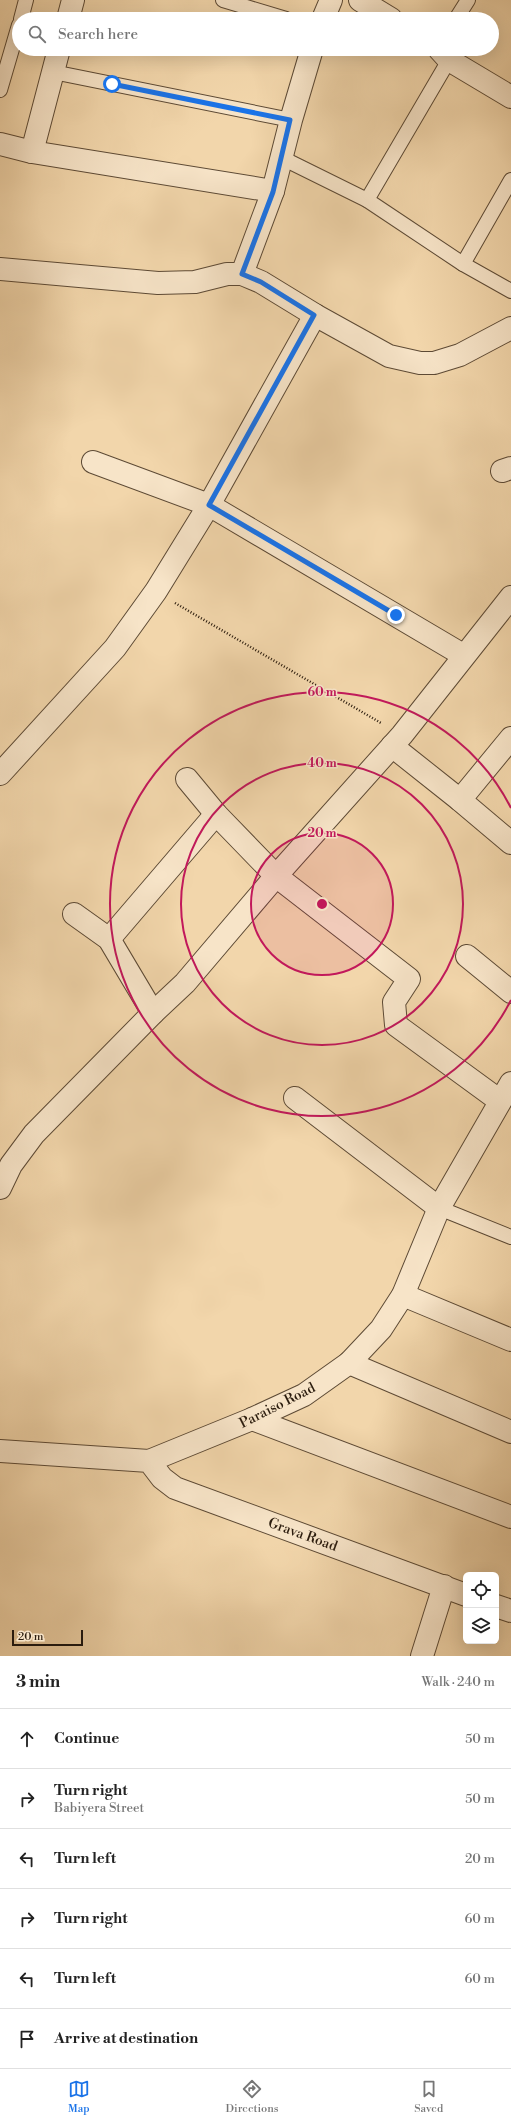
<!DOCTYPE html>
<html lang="en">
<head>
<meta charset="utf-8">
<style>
	:root { --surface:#fff; --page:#f6f6f6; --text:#222; --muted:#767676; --line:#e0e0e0; --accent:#1a73e8 }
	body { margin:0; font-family:"Libre Bodoni",serif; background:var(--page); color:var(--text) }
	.controls { position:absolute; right:12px; bottom:12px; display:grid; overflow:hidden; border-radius:6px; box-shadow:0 4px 16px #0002 }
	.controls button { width:36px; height:36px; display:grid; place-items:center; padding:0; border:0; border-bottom:1px solid var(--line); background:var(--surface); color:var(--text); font:20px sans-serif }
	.scale { position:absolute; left:12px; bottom:10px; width:71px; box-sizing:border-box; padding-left:4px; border:2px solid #2b1c0e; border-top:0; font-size:11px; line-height:14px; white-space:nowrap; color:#2b1c0e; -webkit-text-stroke:3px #f7e4c8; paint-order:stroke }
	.stop { position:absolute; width:12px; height:12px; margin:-9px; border:3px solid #1a73e8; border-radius:50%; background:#fff }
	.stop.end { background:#1a73e8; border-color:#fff; box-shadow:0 1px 4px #0008 }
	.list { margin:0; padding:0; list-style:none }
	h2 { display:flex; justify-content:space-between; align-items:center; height:52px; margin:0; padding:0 16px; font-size:17px }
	h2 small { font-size:13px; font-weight:400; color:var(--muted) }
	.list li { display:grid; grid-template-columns:26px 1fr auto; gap:12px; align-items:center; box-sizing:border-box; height:60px; padding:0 16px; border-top:1px solid var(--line) }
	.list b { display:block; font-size:15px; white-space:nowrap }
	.list p { margin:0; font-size:13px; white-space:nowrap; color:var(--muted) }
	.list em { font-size:13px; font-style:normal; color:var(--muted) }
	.icon { flex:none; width:22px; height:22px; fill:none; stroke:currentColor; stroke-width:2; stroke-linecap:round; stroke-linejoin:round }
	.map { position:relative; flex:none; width:511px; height:1656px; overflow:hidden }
	.search { position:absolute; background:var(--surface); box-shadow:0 4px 16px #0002; left:12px; right:12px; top:12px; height:44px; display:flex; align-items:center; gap:10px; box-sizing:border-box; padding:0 14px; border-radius:22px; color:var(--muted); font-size:15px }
	.sheet { height:412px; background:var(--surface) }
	nav { display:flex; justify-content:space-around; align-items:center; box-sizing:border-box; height:56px; border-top:1px solid var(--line); background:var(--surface); font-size:11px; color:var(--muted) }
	nav a { display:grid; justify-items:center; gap:2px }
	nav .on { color:var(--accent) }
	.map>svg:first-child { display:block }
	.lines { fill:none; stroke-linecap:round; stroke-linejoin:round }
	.service-casing { stroke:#5d4a35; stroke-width:16 }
	.minor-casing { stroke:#5d4a35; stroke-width:24 }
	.tertiary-casing { stroke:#5d4a35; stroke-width:24 }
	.path { stroke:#2b1c0e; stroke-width:2.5; stroke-dasharray:1 2; stroke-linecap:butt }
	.service { stroke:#f7e4c8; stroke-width:14 }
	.minor { stroke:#f7e4c8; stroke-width:22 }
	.tertiary { stroke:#f7e4c8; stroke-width:22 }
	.route { stroke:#1a73e8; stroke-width:5 }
	.ring { fill:none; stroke:#c2185b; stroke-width:2 }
	.labels { text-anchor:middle; stroke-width:3; stroke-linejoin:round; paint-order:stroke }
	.street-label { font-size:14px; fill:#2b1c0e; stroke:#f7e4c8 }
	.centre { fill:#c2185b; stroke:#f7e4c8; stroke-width:2 }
	.ring-label { font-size:12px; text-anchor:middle; font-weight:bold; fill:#c2185b; stroke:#f7e4c8; stroke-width:3; stroke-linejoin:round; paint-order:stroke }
</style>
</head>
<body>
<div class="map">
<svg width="511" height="1656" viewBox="0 0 511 1656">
	<rect width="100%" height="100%" fill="#f2d6ab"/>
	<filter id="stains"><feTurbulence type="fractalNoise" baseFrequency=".005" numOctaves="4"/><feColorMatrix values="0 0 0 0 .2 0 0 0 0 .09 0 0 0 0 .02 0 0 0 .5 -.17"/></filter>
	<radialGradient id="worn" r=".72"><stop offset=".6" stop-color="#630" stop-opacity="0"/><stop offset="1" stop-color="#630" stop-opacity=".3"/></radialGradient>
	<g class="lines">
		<g class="service-casing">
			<g id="service">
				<polyline points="223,0 286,19"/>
				<polyline points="21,19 26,0"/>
				<polyline points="456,19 468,0"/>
				<polyline points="53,72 291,120"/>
				<polyline points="0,90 19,25"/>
				<polyline points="282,158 367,200 463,264 511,291"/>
				<polyline points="367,200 449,60"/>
				<polyline points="463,264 511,180"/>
				<polyline points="439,1208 511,1237"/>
			</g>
		</g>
		<g class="minor-casing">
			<g id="minor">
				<polyline points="360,0 391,19"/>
				<polyline points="68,19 73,0"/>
				<polyline points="323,19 331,0"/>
				<polyline points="439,49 449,60 511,97"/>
				<polyline points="0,144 32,152 273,191"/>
				<polyline points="32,152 59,49"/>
				<polyline points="0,269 158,283 195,282 227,274 242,274 261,282 315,315 389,356 420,363 434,363 460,355 511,328"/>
				<polyline points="242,274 273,191 291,120 312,49"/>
				<polyline points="93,462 209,505 463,655"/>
				<polyline points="502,471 511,468"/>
				<polyline points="392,746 460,800 511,843"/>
				<polyline points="0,774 115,648 156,591 209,505 315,315"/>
				<polyline points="187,779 216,814 276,876 409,979 394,1002 396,1025 500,1101"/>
				<polyline points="460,800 511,738"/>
				<polyline points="74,914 109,939 153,1013"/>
				<polyline points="109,939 216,814"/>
				<polyline points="467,956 511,992"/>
				<polyline points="295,1098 439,1208"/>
				<polyline points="0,1188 11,1165 34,1134 153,1013 185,983 276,876 402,735 511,597"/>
				<polyline points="403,1295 511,1340"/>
				<polyline points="349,1363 511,1432"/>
				<polyline points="252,1419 511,1517"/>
				<polyline points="149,1461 252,1419 304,1395 349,1363 381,1329 403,1295 439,1208 511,1083"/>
				<polyline points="422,1656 444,1586"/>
			</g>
		</g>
		<g class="tertiary-casing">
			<g id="tertiary">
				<polyline points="0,1451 149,1461 162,1478 175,1488 466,1595"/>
				<polyline points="496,1606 511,1611"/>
			</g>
		</g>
		<polyline class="path" points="175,603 381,723"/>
		<use href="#service" class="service"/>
		<use href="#minor" class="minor"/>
		<use href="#tertiary" class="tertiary"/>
	</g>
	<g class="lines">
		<polyline class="route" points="112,84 290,120 273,192 242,274 261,282 314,315 209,505 396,615"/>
	</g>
	<circle cx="322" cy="904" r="71" fill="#c2185b" fill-opacity=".12"/>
	<g class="ring">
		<circle cx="322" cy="904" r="71"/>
		<circle cx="322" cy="904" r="141"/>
		<path d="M511 1000A212 212 0 1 1 511 808"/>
	</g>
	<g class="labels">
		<g class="street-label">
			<text transform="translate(277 1405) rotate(-27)" y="5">Paraiso Road</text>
			<text transform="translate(303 1534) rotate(20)" y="5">Grava Road</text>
		</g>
	</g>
	<circle cx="322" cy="904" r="6" class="centre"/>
	<g class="ring-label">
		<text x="322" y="696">60 m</text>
		<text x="322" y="767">40 m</text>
		<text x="322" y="837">20 m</text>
	</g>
	<rect width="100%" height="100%" filter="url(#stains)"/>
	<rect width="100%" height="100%" fill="url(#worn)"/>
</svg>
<div class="controls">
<button><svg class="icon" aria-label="locate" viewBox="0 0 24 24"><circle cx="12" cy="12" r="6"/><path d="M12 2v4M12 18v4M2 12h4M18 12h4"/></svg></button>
<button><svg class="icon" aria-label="layers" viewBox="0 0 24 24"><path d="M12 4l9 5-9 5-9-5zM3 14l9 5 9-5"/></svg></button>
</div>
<div class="scale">20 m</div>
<div class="stop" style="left:112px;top:84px"></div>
<div class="stop end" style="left:396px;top:615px"></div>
<div class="search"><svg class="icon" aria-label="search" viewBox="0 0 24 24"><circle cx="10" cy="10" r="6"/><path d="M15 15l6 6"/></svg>Search here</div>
</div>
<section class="sheet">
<h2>3 min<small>Walk · 240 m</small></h2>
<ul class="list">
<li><svg class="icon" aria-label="ahead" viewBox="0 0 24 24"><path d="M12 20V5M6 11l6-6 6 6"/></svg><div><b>Continue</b></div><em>50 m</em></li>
<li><svg class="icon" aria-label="right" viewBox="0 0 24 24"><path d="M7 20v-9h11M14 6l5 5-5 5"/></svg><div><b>Turn right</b><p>Babiyera Street</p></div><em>50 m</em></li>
<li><svg class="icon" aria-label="left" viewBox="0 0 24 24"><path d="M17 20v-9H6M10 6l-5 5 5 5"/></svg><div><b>Turn left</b></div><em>20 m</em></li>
<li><svg class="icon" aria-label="right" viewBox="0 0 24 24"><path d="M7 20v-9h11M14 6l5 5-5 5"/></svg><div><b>Turn right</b></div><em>60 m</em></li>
<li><svg class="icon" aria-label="left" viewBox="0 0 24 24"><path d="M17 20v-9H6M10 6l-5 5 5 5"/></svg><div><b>Turn left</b></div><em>60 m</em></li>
<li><svg class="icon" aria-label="arrive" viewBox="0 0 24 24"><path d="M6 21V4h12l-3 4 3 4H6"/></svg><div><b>Arrive at destination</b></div></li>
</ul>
</section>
<nav>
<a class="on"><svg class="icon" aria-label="map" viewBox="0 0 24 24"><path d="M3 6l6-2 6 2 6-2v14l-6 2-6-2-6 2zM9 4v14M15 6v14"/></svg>Map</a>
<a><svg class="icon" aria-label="directions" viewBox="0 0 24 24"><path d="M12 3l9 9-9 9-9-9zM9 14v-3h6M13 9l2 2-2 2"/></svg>Directions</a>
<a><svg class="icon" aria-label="saved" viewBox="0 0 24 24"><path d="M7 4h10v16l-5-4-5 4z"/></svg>Saved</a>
</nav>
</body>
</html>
